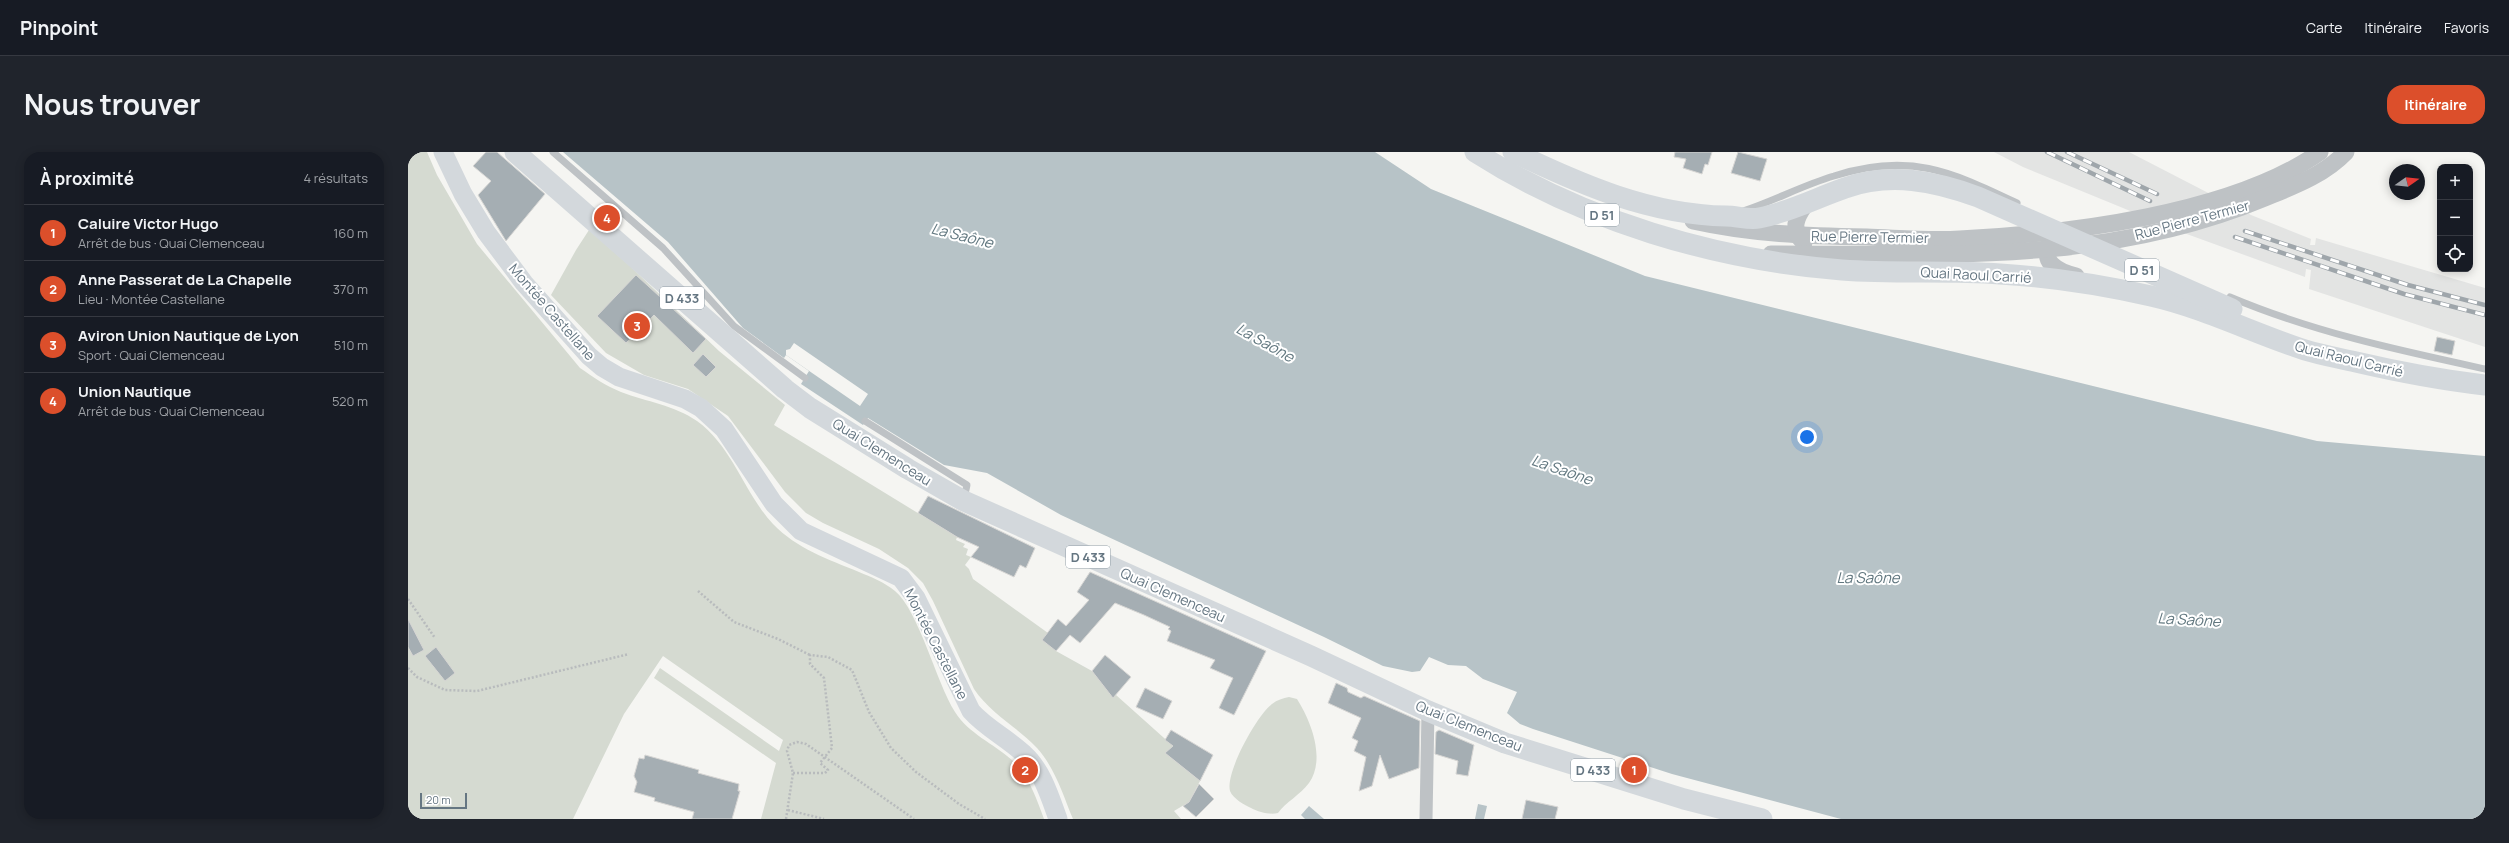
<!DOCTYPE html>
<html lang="fr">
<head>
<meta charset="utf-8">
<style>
	:root { --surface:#171b24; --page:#20242c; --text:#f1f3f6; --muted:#9ea1a6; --line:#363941; --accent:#dc4f2b }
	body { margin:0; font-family:Manrope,sans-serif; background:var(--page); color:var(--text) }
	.controls { position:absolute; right:12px; top:12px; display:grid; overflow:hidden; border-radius:8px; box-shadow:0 2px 10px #0003 }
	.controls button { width:36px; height:36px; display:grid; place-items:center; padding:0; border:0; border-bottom:1px solid var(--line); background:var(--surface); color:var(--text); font:20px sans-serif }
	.compass { position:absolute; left:1981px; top:12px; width:36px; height:36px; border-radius:50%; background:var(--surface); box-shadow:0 2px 10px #0003; rotate:76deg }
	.scale { position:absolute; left:12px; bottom:10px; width:47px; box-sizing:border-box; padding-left:4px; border:2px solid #657682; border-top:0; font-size:11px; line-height:14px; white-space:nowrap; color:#657682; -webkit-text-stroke:3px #fff; paint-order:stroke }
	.you { position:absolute; left:1399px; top:285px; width:14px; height:14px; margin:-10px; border:3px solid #fff; border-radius:50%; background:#1a73e8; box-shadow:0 0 0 6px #1a73e833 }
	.badge { display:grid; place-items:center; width:26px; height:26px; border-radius:50%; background:var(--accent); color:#fff; font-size:13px; font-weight:700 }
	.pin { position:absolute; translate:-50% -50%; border:2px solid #fff; box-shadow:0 1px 4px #0006 }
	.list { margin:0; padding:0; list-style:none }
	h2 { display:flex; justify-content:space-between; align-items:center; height:52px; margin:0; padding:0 16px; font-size:17px }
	h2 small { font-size:13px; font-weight:400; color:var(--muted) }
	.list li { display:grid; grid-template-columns:26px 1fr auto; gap:12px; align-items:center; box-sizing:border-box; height:56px; padding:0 16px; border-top:1px solid var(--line) }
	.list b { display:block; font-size:15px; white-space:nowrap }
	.list p { margin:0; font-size:13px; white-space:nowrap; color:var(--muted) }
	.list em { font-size:13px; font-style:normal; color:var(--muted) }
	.icon { flex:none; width:22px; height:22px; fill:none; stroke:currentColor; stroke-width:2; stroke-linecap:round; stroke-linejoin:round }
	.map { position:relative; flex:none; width:2077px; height:667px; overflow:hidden; border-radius:16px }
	header { display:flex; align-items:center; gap:24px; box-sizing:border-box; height:56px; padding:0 20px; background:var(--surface); border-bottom:1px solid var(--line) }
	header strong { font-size:19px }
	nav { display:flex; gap:22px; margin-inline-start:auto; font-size:14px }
	.intro { display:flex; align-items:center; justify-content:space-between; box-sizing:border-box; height:96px; padding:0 24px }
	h1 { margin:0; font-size:28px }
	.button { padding:10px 18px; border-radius:16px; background:var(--accent); color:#fff; font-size:14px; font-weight:700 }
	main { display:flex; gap:24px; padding:0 24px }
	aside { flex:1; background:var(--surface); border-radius:16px; box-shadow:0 2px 10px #0003 }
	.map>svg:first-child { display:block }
	.built { fill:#e3e4e3 }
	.green { fill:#d5dad1 }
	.water { fill:#b7c3c7 }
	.pier { fill:#f5f5f2 }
	.building { fill:#a5aeb3; stroke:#d7d6d4 }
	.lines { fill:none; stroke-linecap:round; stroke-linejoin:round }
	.path { stroke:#b8bbbd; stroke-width:2.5; stroke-dasharray:2 2; stroke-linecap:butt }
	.service { stroke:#bec2c5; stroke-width:7 }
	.minor { stroke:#bec2c5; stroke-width:13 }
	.tertiary { stroke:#bec2c5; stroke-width:17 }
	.secondary { stroke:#d3d8dc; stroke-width:19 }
	.primary { stroke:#d3d8dc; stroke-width:21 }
	.rail-casing { stroke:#9fa6ab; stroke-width:4.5 }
	.rail { stroke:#fff; stroke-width:3; stroke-dasharray:9; stroke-linecap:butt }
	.labels { text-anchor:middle; stroke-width:4; stroke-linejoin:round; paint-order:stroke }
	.shield { fill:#fff; stroke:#939fa8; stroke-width:1 }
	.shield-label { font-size:13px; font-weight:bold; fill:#657682 }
	.street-label { font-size:14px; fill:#657682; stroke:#fff }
	.water-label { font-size:15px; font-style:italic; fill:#61777f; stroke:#fff }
</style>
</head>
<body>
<header>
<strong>Pinpoint</strong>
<nav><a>Carte</a><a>Itinéraire</a><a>Favoris</a></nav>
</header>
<div class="intro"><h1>Nous trouver</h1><a class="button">Itinéraire</a></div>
<main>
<aside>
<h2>À proximité<small>4 résultats</small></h2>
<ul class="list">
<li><span class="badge">1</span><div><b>Caluire Victor Hugo</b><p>Arrêt de bus · Quai Clemenceau</p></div><em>160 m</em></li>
<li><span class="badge">2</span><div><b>Anne Passerat de La Chapelle</b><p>Lieu · Montée Castellane</p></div><em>370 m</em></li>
<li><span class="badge">3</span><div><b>Aviron Union Nautique de Lyon</b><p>Sport · Quai Clemenceau</p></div><em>510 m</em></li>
<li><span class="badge">4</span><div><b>Union Nautique</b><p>Arrêt de bus · Quai Clemenceau</p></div><em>520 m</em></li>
</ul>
</aside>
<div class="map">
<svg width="2077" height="667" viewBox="0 0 2077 667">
	<rect width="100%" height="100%" fill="#f5f5f2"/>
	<polygon class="built" points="1586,0 1721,0 1843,63 1903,87 1902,93 1907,93 1908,86 2077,136 2077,195 1901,137 1903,118 1898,117 1897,125 1776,81 1615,15"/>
	<g class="green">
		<path d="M0,0H19L29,23L69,92L172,216C185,225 198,234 213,240C239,250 266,253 289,269C325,295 336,341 365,372C389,397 420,407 451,420C463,425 476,430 487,439C511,459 528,530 547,560C561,582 585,591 604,608C621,625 628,645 636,667H353L368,611L246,526L252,516L371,599L375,588L255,504L216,562L165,667H0Z"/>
		<path d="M181,78L223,115L311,199L377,253L366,273L549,385L548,388L557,392L555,395L560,397L558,403L563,405L557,413L561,417L565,427L640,481L648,499L684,519L705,545L708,543L765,594L757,601L792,629L781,650L766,659L773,667H665C655,643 647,616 629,596C609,575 582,561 566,537L525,449L515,431L500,416L471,397L415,371L398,361L377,340L320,264L280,237L236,223L198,201L143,143L168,98Z"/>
		<path d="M881,545L889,547C903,569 918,607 901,631C892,643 878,650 870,661C861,663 851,660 843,656C837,653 825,647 822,639C817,621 849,563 864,552C869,548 875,546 881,545Z"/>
	</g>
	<g class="water">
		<polygon points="155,0 967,0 1023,37 1237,124 1909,289 2077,304 2077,667 1433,667 1264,622 1125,577 1112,572 1099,561 1109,540 1075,527 1058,514 1040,513 1021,505 1012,519 1004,520 975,514 916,485 653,363 579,321 536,313 460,266 455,273 393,232 401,219 378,203 376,206 335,176 260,90"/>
		<polygon points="1070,652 1079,654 1076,667 1067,667"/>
		<polygon points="901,654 916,667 897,667 893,663"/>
	</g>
	<polygon class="pier" points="386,191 460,242 452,254 378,203 378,198 382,197"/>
	<g class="building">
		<polygon points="78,0 89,0 137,42 98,89 70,43 83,29 65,14"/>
		<polygon points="1267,0 1304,0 1300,13 1297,12 1294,22 1275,16 1278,7 1266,5"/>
		<polygon points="1330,0 1359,7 1352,29 1323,21"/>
		<polygon points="228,123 298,187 285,201 246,163 218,191 189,164"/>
		<polygon points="2029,185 2047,189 2044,203 2026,199"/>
		<polygon points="295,202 308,215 298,225 285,213"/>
		<polygon points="520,344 627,396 618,416 612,413 606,425 563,405 571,395 549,385 510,361"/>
		<polygon points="682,420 858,499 826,563 811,556 825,526 802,516 807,508 759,489 763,479 760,477 762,475 736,463 707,451 672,491 662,483 648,499 634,488 650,467 658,474 681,448 669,440"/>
		<polygon points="0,467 16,498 5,504 0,495"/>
		<polygon points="28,495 47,521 37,529 17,504"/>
		<polygon points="697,503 723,525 705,546 684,519"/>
		<polygon points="928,531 939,536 940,540 953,546 956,544 1012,569 1011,616 981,627 972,603 964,634 951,639 958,605 946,599 950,589 944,586 953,566 920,551"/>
		<polygon points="737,536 764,549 755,567 728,555"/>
		<polygon points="763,578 805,603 792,629 757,601 765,594 757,588"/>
		<polygon points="1031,578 1066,593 1060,624 1048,622 1050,609 1027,602 1028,580"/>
		<polygon points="237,603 291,618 290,621 331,632 330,639 332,639 324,667 284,667 286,660 246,649 247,646 226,640 229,630 226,624 231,606 236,607"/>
		<polygon points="791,632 806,647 788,665 775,654 781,650"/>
		<polygon points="1118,648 1150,655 1147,667 1114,667"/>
	</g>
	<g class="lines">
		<g class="path">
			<polyline points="290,439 326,470 370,487 402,503"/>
			<polyline points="0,447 27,486"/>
			<polyline points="0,516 9,525 37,538 69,539 221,502"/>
			<polyline points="385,621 417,621 420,618 412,611 424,596 416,526 402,512 402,503 420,505 444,518 461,560 483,596 508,620 551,652 577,667"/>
			<polyline points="380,658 416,667"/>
			<polyline points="378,667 385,621 379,599 381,593 389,590 398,592 506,667"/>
		</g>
		<g class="service">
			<polyline points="145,0 255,96 326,174 397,226"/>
			<path d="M1335,59C1366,49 1395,33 1426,24C1501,0 1542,19 1609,51"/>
			<path d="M1822,145C1905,180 1989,198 2077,217"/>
			<polyline points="457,269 559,333 556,347"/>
		</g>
		<polyline class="minor" points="1018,667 1020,559"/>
		<g class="tertiary">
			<path d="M1285,69C1343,82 1400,84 1459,85C1489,86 1521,89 1552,87C1659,82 1824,62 1912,0"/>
			<path d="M1646,89C1628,109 1651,120 1668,124"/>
			<path d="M1396,91C1383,78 1387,67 1397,53"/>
			<path d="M1363,102C1532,102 1697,113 1857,46C1886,34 1916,23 1938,0"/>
		</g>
		<path class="secondary" d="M35,0L55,42L78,80L116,131L181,204L194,215L211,225L277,247L293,256L316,277L366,352L393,379L493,426L508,446L563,559C578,576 599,586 616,602C634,618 642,645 650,667"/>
		<g class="primary">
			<polyline points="107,0 377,237 402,256 500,317 556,349 903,504 1020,559 1097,591 1276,647 1354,667"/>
			<path d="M1067,0C1175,69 1308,108 1434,118C1487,122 1540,118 1592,122C1642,125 1694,133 1743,144C1796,156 1845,181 1897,198C1913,203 1931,206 1948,210C1991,220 2033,228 2077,233"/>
			<path d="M1105,0C1172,32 1242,63 1318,64C1329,64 1341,68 1351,66C1382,60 1408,46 1437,36C1482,20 1527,29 1570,45L1824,157"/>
		</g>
		<g class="rail-casing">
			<g id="rail">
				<polyline points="1639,0 1742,49"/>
				<polyline points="1659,0 1749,42"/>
				<polyline points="1837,79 2000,133 2077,153"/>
				<polyline points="1827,85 1996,142 2077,163"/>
			</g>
		</g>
		<use href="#rail" class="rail"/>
	</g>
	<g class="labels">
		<g class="shield">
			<rect x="1177" y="52" width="34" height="22" rx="3"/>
			<rect x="1717" y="107" width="34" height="22" rx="3"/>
			<rect x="252" y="135" width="44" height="22" rx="3"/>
			<rect x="658" y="394" width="44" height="22" rx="3"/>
			<rect x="1163" y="607" width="44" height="22" rx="3"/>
		</g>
		<g class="shield-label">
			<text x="1194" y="68">D 51</text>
			<text x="1734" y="123">D 51</text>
			<text x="274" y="151">D 433</text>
			<text x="680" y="410">D 433</text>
			<text x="1185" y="623">D 433</text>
		</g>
		<g class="street-label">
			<text transform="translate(1784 68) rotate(-15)" y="5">Rue Pierre Termier</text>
			<text transform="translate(1462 85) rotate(1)" y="5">Rue Pierre Termier</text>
			<text transform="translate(1568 123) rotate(3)" y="5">Quai Raoul Carrié</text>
			<text transform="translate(144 160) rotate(49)" y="5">Montée Castellane</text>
			<text transform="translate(1941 207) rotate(14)" y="5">Quai Raoul Carrié</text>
			<text transform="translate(474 300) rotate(32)" y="5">Quai Clemenceau</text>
			<text transform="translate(765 443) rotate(24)" y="5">Quai Clemenceau</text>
			<text transform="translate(528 492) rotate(63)" y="5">Montée Castellane</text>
			<text transform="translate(1061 574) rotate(22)" y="5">Quai Clemenceau</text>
		</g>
		<g class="water-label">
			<text transform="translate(554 84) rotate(14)" y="5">La Saône</text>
			<text transform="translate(857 191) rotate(29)" y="5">La Saône</text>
			<text transform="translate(1154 318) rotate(19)" y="5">La Saône</text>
			<text x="1460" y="431">La Saône</text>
			<text transform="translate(1781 468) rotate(3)" y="5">La Saône</text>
		</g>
	</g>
</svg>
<div class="controls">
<button>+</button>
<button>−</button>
<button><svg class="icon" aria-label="locate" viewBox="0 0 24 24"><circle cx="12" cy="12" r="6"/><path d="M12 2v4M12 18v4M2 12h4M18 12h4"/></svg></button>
</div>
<svg class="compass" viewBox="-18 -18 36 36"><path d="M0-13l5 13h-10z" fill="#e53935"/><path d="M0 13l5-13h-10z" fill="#9ea1a6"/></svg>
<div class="scale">20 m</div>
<div class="you"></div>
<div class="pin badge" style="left:1226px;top:618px">1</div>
<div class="pin badge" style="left:617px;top:618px">2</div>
<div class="pin badge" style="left:229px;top:174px">3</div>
<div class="pin badge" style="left:199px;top:66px">4</div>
</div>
</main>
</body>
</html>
